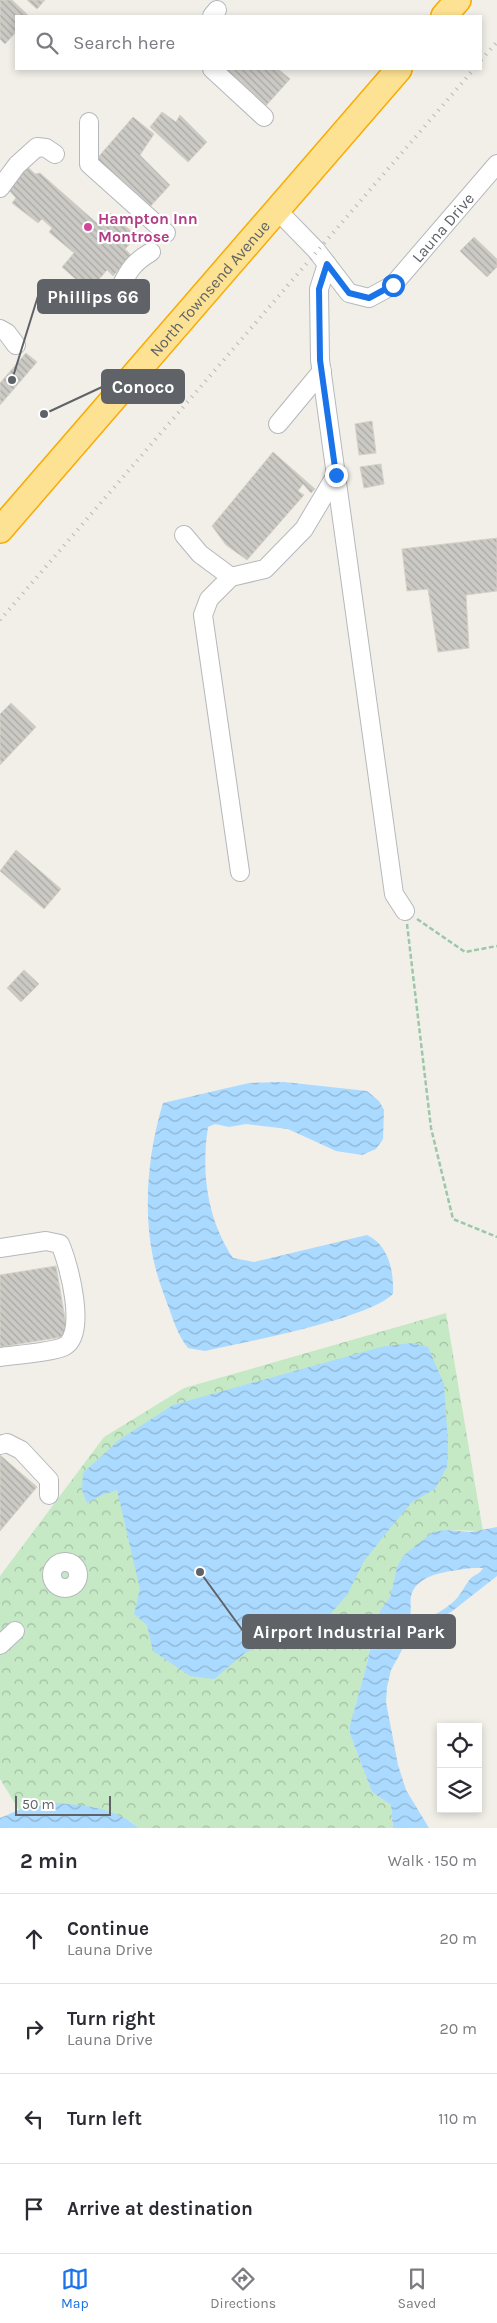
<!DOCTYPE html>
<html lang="en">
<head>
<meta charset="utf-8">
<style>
	:root { --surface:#fff; --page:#f2f2f3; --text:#2b2b33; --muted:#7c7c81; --line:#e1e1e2; --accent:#1a73e8 }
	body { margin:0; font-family:Karla,sans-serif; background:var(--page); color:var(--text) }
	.controls { position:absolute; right:15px; bottom:15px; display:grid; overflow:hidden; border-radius:0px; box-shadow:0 2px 8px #0003 }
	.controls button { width:45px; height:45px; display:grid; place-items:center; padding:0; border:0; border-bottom:1px solid var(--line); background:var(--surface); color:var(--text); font:25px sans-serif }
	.scale { position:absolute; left:15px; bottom:12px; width:96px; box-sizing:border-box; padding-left:5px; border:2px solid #5f6368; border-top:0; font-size:14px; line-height:18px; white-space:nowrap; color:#5f6368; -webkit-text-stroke:4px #fff; paint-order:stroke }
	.stop { position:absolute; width:15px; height:15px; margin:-11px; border:4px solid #1a73e8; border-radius:50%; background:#fff }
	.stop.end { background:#1a73e8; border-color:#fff; box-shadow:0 1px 5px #0008 }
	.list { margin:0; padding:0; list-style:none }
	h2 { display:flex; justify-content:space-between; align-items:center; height:65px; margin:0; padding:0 20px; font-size:21px }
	h2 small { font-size:16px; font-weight:400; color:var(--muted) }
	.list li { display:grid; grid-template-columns:32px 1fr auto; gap:15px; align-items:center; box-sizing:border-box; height:90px; padding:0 20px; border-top:1px solid var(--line) }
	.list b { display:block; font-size:19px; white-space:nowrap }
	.list p { margin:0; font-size:16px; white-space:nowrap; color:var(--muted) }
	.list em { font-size:16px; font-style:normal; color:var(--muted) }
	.icon { flex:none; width:28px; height:28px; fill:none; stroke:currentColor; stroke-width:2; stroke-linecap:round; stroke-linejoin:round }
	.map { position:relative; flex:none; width:497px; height:1828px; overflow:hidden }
	.search { position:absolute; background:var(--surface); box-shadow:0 2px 8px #0003; left:15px; right:15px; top:15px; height:55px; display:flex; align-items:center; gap:12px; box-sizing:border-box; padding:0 18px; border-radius:0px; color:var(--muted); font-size:19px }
	.sheet { height:425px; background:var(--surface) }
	nav { display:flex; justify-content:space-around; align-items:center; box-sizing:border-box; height:70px; border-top:1px solid var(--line); background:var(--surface); font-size:14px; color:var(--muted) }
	nav a { display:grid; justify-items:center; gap:2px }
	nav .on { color:var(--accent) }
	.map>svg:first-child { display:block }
	.park { fill:url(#park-crowns) }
	.water { fill:url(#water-waves); fill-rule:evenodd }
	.building { fill:url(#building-back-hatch); stroke:#d6d1c6 }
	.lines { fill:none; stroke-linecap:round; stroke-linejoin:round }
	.minor-casing { stroke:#b5b8bc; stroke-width:20 }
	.highway-casing { stroke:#f9ab00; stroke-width:28 }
	.path { stroke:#9cc7a9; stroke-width:2.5; stroke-dasharray:5 2.5; stroke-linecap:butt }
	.minor { stroke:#fff; stroke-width:18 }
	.highway { stroke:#fde293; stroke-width:25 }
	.rail { stroke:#b6b7b8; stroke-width:4; stroke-dasharray:1 6; stroke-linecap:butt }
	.route { stroke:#1a73e8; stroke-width:6 }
	.hotel-dot { fill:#d1479c; stroke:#fff; stroke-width:2 }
	.labels { text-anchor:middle; stroke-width:4.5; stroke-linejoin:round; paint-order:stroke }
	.hotel-label { font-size:16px; font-weight:bold; fill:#b23c85; stroke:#fff; text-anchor:start }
	.street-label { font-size:16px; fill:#5f6368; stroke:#fff }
	.leader { fill:none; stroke:#5f6368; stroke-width:2 }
	.callout-dot { fill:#5f6368; stroke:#fff; stroke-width:2 }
	.callout { fill:#5f6368; stroke:#5f6368; stroke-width:2 }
	.callout-label { font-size:18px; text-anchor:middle; font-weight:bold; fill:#fff }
</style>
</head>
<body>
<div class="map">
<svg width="497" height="1828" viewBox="0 0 497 1828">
	<defs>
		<pattern id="park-crowns" width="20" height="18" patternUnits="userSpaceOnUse" patternTransform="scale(1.25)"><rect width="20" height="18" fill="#c5e8c5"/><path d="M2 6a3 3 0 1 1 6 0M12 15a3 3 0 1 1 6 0" fill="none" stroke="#a3c0a4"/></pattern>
		<pattern id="water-waves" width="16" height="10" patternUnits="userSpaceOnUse" patternTransform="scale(1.25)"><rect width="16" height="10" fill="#aadaff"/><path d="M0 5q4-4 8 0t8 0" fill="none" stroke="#8eb4d2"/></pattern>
		<pattern id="building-back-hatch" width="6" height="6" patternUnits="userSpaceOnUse" patternTransform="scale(1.25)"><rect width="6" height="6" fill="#cccac5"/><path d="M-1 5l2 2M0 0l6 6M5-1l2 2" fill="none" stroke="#a9a8a4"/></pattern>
	</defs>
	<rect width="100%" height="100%" fill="#f1efe8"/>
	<polygon class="park" points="446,1313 483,1531 446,1530 397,1567 390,1597 381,1609 370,1647 366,1668 350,1725 350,1734 372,1792 391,1805 393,1828 139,1828 130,1821 53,1803 19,1810 0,1779 0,1576 104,1437 184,1388"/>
	<g class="water">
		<path d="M284,1082L367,1091L379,1101L384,1110L383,1139L376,1149L362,1155L336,1151L288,1129L246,1124L229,1127L215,1124L208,1127C201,1172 207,1219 233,1258L254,1262L367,1235C389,1245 394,1272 393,1294C368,1319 245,1342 205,1351L188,1348C177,1334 173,1319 167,1303C163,1292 159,1281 156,1270C142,1218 147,1155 163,1103L249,1083Z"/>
		<polygon points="412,1343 428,1347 444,1384 448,1443 447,1467 435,1489 412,1502 391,1527 364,1561 347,1595 320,1626 274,1639 245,1653 214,1679 190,1676 153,1651 147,1625 134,1614 140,1589 117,1490 102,1495 87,1503 82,1490 83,1473 119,1440 173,1405 381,1347"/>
		<path d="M497,1527V1576L451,1612L408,1639L391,1670L387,1687L386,1702L398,1765L406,1790L429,1828H393L391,1805L372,1792L350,1734V1725L366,1668L375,1624L381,1609L390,1597L397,1567L404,1555L433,1532L446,1530L471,1532ZM472,1568H483C480,1574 476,1574 471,1578C464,1586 461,1596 452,1603C438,1615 420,1621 404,1630L402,1629C404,1624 409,1622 410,1616C412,1608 409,1600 412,1593C420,1572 453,1571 472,1568Z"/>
		<path d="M53,1803C85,1805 113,1807 139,1828H0V1818L19,1810Z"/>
	</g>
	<g class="building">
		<polygon points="0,0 12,0 29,16 16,16 16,32 5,44 0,39"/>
		<polygon points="27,0 45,0 37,9"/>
		<polygon points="218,69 278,69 290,79 263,109"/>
		<polygon points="162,112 176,122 180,115 207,142 188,162 150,127"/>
		<polygon points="133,117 154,134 140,155 170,185 148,209 94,162"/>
		<polygon points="26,165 35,174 40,173 99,225 110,213 137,236 125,249 131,255 113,276 107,270 89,291 62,267 74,253 49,232 52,228 42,219 38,223 12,203 16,198 6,187"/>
		<polygon points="474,237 497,259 497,267 487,277 460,251"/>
		<polygon points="26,353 37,362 0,405 0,383"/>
		<polygon points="372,421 376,453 359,455 355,424"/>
		<polygon points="273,452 315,489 311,493 303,484 298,491 304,495 247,560 226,545 212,526"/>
		<polygon points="381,464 384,484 364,488 360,467"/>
		<polygon points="497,538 497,591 466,595 469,648 438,652 428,589 407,591 402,549"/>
		<polygon points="11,703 36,727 0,765 0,714"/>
		<polygon points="16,850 61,889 44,909 0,871"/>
		<polygon points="24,970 39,984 21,1002 7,988"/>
		<polygon points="56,1266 68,1336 0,1347 0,1275"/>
		<polygon points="0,1455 37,1487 0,1531"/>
	</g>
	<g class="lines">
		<g class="minor-casing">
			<g id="minor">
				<polyline points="212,16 217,10"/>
				<polyline points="212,69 264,117"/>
				<polyline points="89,122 89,164 166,233"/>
				<polyline points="0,188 17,165 37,147 46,148 55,154"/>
				<path id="s1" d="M277,210L316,250L349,293L369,298L393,285L497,164"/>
				<polyline points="327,264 319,289 320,360 394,894 405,911"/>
				<path d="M112,302C127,279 125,267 151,252"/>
				<polyline points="0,329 7,333 16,345"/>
				<polyline points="278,424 322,371"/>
				<polyline points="184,535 200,554 231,577"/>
				<polyline points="240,872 203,615 209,599 231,577 265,569 304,529 336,475"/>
				<path d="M0,1248L46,1241L60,1244C69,1264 87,1333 65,1346C55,1352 14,1355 0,1357"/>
				<polyline points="0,1445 7,1443 21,1450 49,1480 49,1495"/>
				<circle cx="65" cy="1575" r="13"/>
				<polyline points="0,1645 15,1631"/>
			</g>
		</g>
		<g class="highway-casing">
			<g id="highway">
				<polyline points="444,16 458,0"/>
				<path id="s2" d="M0,530L399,69"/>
			</g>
		</g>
		<g class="path">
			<polyline points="417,919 465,952 497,946"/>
			<polyline points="407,924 431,1128 453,1219 497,1237"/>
		</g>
		<use href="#minor" class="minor"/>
		<use href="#highway" class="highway"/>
		<g class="rail">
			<polyline points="481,60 497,42"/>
			<polyline points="0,620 474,69"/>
		</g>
	</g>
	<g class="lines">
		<polyline class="route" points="336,475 320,360 319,289 327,264 349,293 369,298 393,285"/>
	</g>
	<circle class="hotel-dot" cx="88" cy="227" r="5"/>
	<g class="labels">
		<g class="hotel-label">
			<text x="98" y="224">Hampton Inn<tspan x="98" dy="18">Montrose</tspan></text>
		</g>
		<g class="street-label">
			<text dy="6" stroke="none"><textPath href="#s1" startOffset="234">Launa Drive</textPath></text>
			<text dy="6" stroke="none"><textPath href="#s2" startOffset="320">North Townsend Avenue</textPath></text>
		</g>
	</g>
	<path class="leader" d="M12 380L38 296M44 414L102 387M200 1572L243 1631"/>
	<g class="callout-dot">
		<circle cx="12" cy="380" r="5"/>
		<circle cx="44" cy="414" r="5"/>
		<circle cx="200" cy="1572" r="5"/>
	</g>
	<g class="callout">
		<rect x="38" y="280" width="111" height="33" rx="5"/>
		<rect x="102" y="370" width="82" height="33" rx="5"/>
		<rect x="243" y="1615" width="212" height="33" rx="5"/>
	</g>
	<g class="callout-label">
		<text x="93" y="303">Phillips 66</text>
		<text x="143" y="393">Conoco</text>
		<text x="349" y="1638">Airport Industrial Park</text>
	</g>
</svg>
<div class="controls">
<button><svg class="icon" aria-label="locate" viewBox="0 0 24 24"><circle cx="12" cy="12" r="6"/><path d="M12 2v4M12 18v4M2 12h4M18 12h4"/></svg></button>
<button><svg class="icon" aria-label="layers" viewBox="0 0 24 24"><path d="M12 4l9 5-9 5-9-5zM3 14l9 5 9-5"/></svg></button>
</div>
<div class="scale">50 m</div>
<div class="stop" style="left:393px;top:285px"></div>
<div class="stop end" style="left:336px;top:475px"></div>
<div class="search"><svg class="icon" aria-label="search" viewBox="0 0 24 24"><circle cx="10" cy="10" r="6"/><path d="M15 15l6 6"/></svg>Search here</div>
</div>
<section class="sheet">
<h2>2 min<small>Walk · 150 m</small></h2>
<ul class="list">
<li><svg class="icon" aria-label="ahead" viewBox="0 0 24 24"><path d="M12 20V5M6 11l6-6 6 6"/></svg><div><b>Continue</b><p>Launa Drive</p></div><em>20 m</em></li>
<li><svg class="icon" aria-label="right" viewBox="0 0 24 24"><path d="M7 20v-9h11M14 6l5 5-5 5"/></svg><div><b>Turn right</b><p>Launa Drive</p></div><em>20 m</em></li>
<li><svg class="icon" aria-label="left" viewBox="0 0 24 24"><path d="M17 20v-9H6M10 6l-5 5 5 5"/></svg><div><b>Turn left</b></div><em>110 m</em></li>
<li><svg class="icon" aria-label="arrive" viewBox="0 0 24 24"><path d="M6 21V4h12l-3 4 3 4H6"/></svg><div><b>Arrive at destination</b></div></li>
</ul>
</section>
<nav>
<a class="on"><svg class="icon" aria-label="map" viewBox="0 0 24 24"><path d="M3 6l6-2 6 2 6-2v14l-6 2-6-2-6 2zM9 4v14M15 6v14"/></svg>Map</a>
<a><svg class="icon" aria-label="directions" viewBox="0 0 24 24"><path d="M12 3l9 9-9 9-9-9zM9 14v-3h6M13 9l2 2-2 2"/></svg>Directions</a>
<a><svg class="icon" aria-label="saved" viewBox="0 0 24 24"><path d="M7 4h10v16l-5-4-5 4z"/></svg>Saved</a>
</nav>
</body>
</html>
